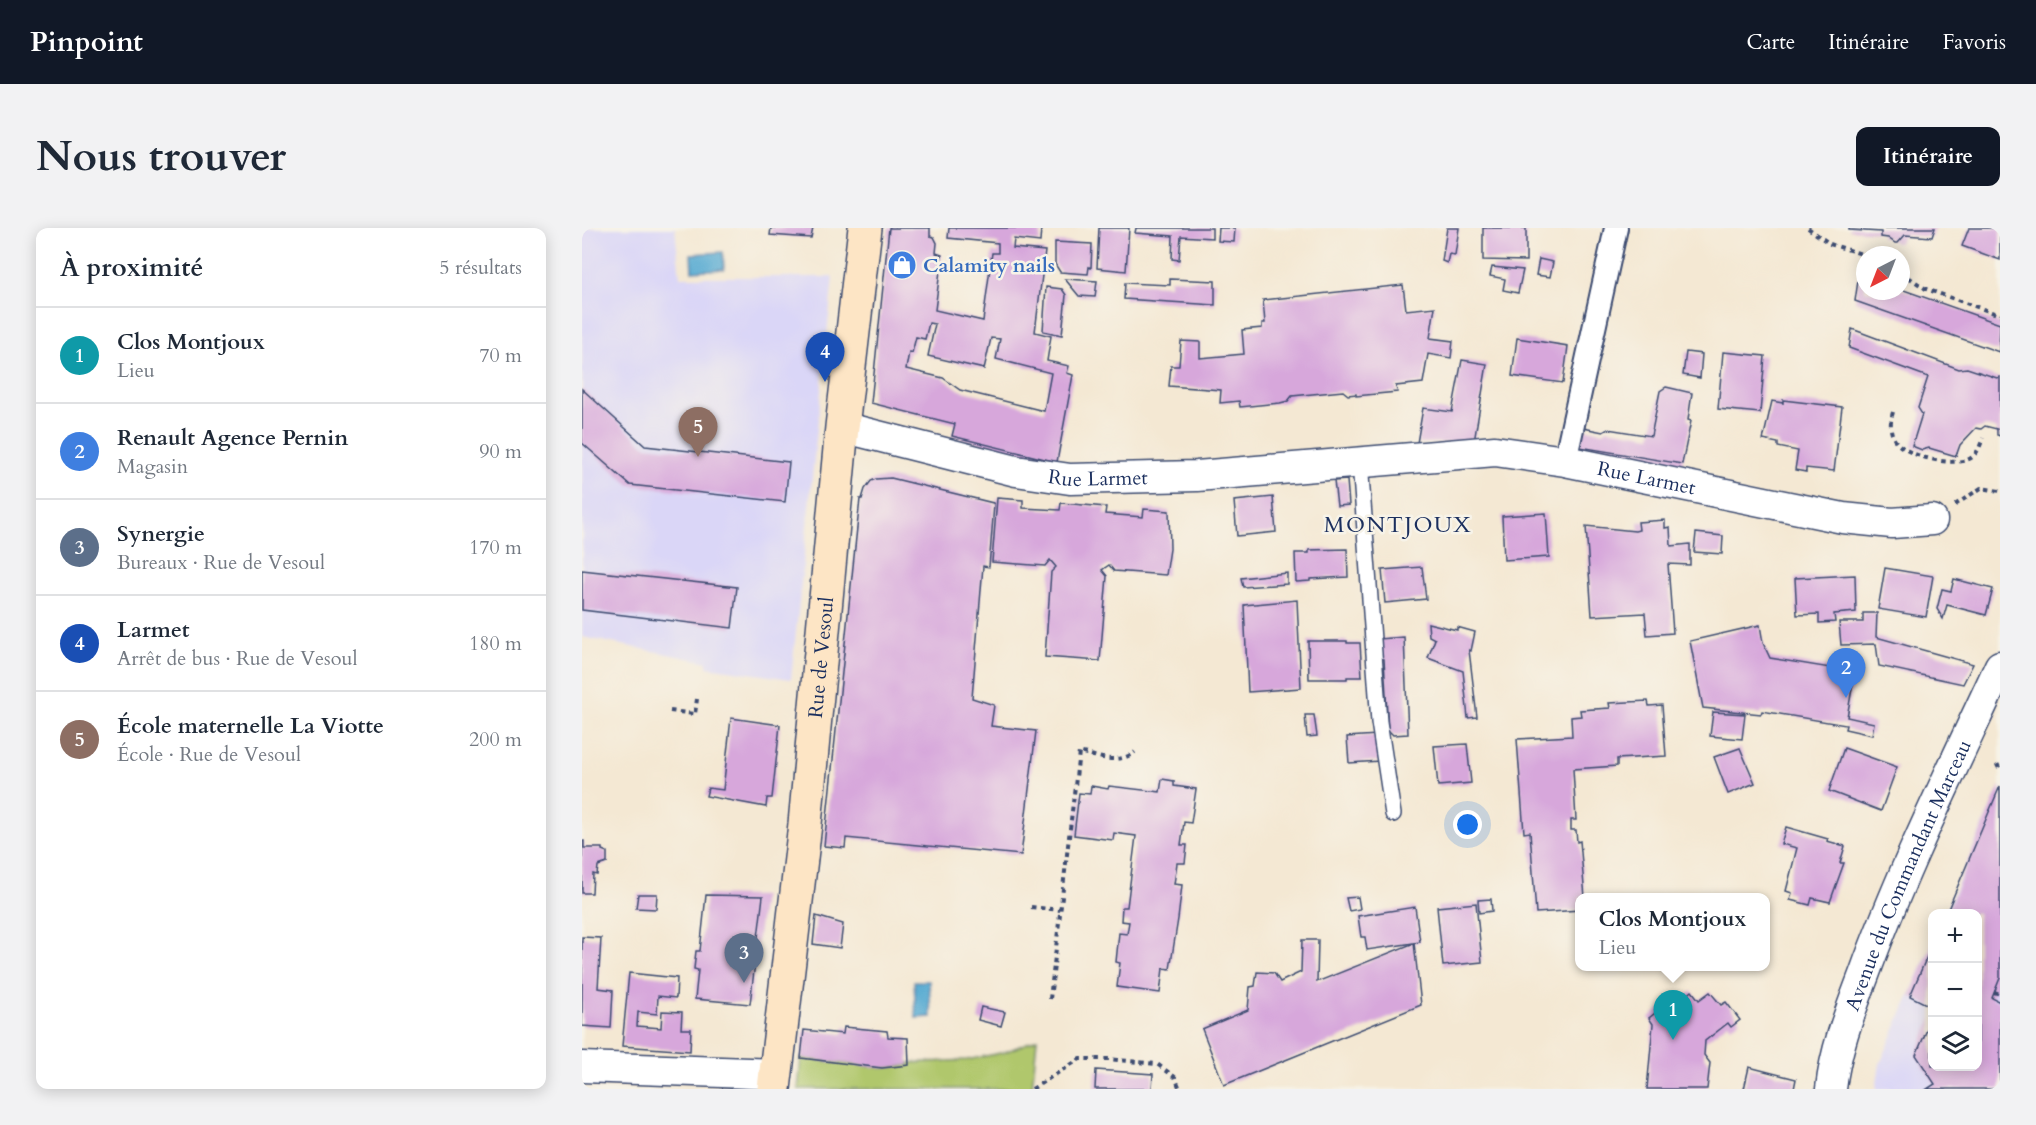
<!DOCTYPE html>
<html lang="fr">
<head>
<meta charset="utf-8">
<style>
	:root { --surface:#fff; --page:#f2f2f3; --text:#1f2937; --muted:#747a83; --line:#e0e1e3; --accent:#111827 }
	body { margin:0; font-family:Cardo,serif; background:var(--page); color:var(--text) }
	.controls { position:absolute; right:18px; bottom:18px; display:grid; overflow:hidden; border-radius:12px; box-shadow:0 3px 15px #0003 }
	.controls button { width:54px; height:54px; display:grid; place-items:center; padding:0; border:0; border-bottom:2px solid var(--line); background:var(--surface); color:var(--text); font:30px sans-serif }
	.compass { position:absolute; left:1274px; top:18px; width:54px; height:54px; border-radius:50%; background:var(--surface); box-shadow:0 3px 15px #0003; rotate:222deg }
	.you { position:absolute; left:886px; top:597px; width:21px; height:21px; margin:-15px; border:4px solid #fff; border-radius:50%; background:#1a73e8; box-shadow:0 0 0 9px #1a73e833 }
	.badge { display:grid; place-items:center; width:39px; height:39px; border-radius:50%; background:var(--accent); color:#fff; font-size:20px; font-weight:700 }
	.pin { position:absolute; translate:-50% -50px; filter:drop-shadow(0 2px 3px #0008) }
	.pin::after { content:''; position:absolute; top:32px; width:21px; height:18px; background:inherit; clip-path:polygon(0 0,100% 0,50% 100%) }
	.popup { position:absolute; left:993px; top:665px; width:195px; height:78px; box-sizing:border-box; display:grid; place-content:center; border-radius:12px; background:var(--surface); filter:drop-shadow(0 2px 4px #0005); font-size:20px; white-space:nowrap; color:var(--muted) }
	.popup b { font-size:22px; color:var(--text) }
	.popup::after { content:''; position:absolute; left:50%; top:100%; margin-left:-12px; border:12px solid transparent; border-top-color:var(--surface) }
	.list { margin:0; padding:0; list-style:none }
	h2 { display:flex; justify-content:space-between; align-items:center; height:78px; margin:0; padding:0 24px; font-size:26px }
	h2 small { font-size:20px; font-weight:400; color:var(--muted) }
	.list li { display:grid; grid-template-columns:39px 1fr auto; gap:18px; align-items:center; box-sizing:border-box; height:96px; padding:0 24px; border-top:2px solid var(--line) }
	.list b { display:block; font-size:22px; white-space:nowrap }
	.list p { margin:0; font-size:20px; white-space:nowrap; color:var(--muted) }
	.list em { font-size:20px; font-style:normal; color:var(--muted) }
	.icon { flex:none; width:33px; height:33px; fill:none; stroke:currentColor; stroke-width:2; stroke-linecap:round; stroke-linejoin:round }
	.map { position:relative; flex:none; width:1418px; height:861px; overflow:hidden; border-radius:12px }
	header { display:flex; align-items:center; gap:36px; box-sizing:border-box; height:84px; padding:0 30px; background:var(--accent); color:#fff }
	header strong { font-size:28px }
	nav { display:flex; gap:33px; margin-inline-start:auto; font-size:21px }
	.intro { display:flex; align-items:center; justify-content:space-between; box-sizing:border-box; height:144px; padding:0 36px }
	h1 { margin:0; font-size:42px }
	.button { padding:15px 27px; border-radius:12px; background:var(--accent); color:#fff; font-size:21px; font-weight:700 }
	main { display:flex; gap:36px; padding:0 36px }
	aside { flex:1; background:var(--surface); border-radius:12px; box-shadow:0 3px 15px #0003 }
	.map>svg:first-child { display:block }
	.built { fill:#dad6f7 }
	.green { fill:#b0c76c; stroke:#667b65; stroke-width:1.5 }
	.water { fill:#57aad2; stroke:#396c98; stroke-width:1.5 }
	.building { fill:#d7a7db; fill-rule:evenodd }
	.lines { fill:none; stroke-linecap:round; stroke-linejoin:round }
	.service-casing { stroke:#3c4b70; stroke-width:18 }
	.pedestrian-casing { stroke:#3c4b70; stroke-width:26 }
	.minor-casing { stroke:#3c4b70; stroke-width:33 }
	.secondary-casing { stroke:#3c4b70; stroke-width:36 }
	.path { stroke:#3c4b70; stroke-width:4; stroke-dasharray:4.5 4.5; stroke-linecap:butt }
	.service { stroke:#fff; stroke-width:15 }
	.pedestrian { stroke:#fff; stroke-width:22 }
	.minor { stroke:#fff; stroke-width:30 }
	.secondary { stroke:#fde5c5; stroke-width:33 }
	.labels { text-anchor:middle; stroke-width:5; stroke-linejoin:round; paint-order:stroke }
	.shop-label { font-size:20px; font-weight:bold; fill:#366cbe; stroke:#f7f3e8; text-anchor:start }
	.street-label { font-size:20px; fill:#1b2f5e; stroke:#f7f3e8 }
	.quarter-label { font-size:22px; letter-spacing:1.5px; fill:#1b2f5e; stroke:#f7f3e8 }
</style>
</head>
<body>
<header>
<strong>Pinpoint</strong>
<nav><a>Carte</a><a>Itinéraire</a><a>Favoris</a></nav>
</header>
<div class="intro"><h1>Nous trouver</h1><a class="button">Itinéraire</a></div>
<main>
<aside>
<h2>À proximité<small>5 résultats</small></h2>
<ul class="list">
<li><span class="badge" style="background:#0f9aa8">1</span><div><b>Clos Montjoux</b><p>Lieu</p></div><em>70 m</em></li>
<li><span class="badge" style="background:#3f7fe0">2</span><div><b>Renault Agence Pernin</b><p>Magasin</p></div><em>90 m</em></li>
<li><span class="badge" style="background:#5c6f8a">3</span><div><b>Synergie</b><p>Bureaux · Rue de Vesoul</p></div><em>170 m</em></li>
<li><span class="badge" style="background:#1a4fb4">4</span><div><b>Larmet</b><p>Arrêt de bus · Rue de Vesoul</p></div><em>180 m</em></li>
<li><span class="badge" style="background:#8d6e63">5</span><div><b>École maternelle La Viotte</b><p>École · Rue de Vesoul</p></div><em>200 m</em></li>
</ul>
</aside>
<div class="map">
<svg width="1418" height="861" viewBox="0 0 1418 861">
	<rect width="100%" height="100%" fill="#f7f3e8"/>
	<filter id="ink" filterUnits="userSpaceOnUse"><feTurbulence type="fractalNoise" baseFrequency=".0167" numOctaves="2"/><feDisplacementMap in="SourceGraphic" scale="12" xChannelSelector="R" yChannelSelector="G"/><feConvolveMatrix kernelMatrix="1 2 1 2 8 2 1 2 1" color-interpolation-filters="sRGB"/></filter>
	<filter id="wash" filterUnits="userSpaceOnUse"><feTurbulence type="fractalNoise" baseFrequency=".008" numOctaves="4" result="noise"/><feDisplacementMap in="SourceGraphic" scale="24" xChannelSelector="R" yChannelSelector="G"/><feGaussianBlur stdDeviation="1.35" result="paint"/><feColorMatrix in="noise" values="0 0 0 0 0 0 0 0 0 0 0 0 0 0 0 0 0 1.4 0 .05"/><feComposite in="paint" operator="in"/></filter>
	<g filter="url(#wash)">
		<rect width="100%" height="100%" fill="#f4e8d3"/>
		<g class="built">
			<polygon points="0,0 93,0 98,49 251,49 209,451 125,439 125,434 0,409"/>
			<polygon points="1418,558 1418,861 1294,861 1298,836 1350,716 1350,838 1396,838 1396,686 1363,685"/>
		</g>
		<polygon class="green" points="455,811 450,861 216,861 219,830 300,840 327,837 327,835 385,832 423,824"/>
		<g class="water">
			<polygon points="141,24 142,41 110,43 109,26"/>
			<polygon points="332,753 347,753 349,789 334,790"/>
		</g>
		<g id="blocks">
			<g class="building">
				<polygon points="189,0 231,0 229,10 188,7"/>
				<path d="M307,0H348V8L352,9L355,15L354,25L360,27L353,82L401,93L410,25H416V15L366,10L367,0H459L458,14L432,11L431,20L463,23L453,104L469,108L465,133L487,138L485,145L491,147L475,234L370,208L373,196L289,175ZM347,95L353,96L346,128L402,141L409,110L418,111L414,131L469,145L462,183L378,162L361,150L324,141L327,124L330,125L334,109L343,111Z"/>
				<polygon points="517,0 547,0 544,43 515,40"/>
				<polygon points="554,0 630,0 630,10 599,8 597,32 590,31 591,8 553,5"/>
				<polygon points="637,0 653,0 652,14 636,13"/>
				<polygon points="865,0 877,0 873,27 867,26 865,35 860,33"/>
				<polygon points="901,0 944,0 944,33 901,32"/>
				<polygon points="1267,0 1353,0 1350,9 1323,7 1316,15 1313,15 1306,10 1299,9 1299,4 1267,2"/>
				<polygon points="1387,0 1418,0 1418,32 1380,18"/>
				<polygon points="473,14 510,16 509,40 507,39 506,46 478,44 473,36"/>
				<polygon points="957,31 971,34 968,49 954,47"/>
				<polygon points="910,39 941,42 936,65 921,62 923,51 908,48"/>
				<polygon points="1277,46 1283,48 1283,63 1319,63 1319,61 1418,96 1417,124 1273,73"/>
				<polygon points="483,51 515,53 513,69 497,68"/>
				<polygon points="588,51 633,53 633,77 542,71 543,55 588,57"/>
				<polygon points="821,57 824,82 853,79 848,110 871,113 869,130 846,126 841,155 814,158 815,164 774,168 774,166 766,167 761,163 710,168 706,173 698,175 658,179 657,173 638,175 639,162 587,158 589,138 597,138 599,113 618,114 618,130 662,126 660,102 680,100 680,95 683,95 681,72"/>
				<polygon points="464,59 480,61 484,67 480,107 461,103"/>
				<polygon points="1270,101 1377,141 1385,140 1415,150 1418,149 1418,208 1415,207 1415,201 1403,198 1399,201 1394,200 1378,217 1374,228 1347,220 1340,222 1330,218 1340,186 1336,180 1346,149 1267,120"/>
				<polygon points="935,110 986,118 981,155 930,148"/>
				<polygon points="1104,124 1120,126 1118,150 1101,147"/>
				<polygon points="1141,124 1183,128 1178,185 1136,181"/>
				<polygon points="880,132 905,136 892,214 835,215 841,180 870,184"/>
				<polygon points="1084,159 1110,165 1106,192 1109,193 1100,236 998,219 1001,200 1021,204 1026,201 1069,208 1078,163"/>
				<polygon points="0,161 63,218 207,234 203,274 48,257 0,215"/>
				<polygon points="1201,172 1260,179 1252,243 1224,240 1224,244 1213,242 1216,223 1196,219 1196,215 1181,212 1190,173 1201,175"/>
				<polygon points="309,250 411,275 412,277 407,339 401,338 390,470 412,477 409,498 454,503 439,627 264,610 263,620 242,618 278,271 280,271 283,261 289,253 294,251"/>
				<polygon points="765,252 767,277 755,278 752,253"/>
				<polygon points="691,269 694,304 655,308 652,273"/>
				<polygon points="415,270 441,272 441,280 478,282 479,275 524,279 523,286 561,289 562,281 587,283 588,321 584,347 532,343 527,337 520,342 525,348 518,433 463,429 469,344 474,339 468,332 463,338 410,334"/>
				<polygon points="964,285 967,329 922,332 920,288"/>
				<polygon points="1083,292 1083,300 1088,299 1089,318 1108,316 1108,337 1086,336 1091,405 1065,407 1063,385 1010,388 1004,298 1053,303 1057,302 1056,294"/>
				<polygon points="1114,305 1141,308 1140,326 1112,324"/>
				<polygon points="765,321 766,349 728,351 728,353 714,354 713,325 727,325 727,322"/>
				<polygon points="840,339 844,371 803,375 800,342"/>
				<polygon points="1303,340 1351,348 1344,389 1296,381"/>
				<polygon points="0,342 155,359 150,400 0,382"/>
				<polygon points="705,345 705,356 661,359 659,350"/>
				<polygon points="1273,347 1274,384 1252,386 1253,394 1237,395 1237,386 1215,387 1213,350"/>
				<polygon points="1372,351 1411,361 1404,387 1365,377 1361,391 1355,381 1360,361 1369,363"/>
				<polygon points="715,372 719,460 666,464 662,377"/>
				<polygon points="1281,385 1295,385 1294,409 1391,436 1381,456 1297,438 1294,416 1259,417 1257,394 1281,394"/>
				<polygon points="846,395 875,402 875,399 893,404 889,423 887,422 895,489 886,490 881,443 846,430 853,411 847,408"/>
				<polygon points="1178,397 1181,415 1188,430 1273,444 1265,489 1292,495 1290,507 1263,501 1264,497 1180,483 1179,486 1121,480 1108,413"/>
				<polygon points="822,409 826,506 811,507 806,502 802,431 799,431 797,411"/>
				<polygon points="726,413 765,413 765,415 778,415 780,449 765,449 765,451 727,451"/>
				<polygon points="1066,473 1067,478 1080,477 1084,528 1035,531 1035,538 991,541 994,592 989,592 989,602 994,602 995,614 998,613 1003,669 998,669 998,682 954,685 948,604 942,605 935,511 990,508 989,489 999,488 998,482 1028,480 1027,475"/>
				<polygon points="1131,484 1163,486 1160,511 1128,508"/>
				<polygon points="723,487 732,487 735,508 725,509"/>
				<polygon points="149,490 198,497 190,570 185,570 184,579 124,568 126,560 141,562"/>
				<polygon points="795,507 798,533 767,535 765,509"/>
				<polygon points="885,516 889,555 856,558 852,518"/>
				<polygon points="1158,520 1173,555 1146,566 1132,529"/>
				<polygon points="1262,520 1315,539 1299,583 1247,563"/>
				<polygon points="580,551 592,553 592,558 614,561 609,595 602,594 599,617 605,617 603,635 595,635 592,656 600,657 596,691 588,741 581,740 578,765 535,759 538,735 534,734 537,705 545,706 547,694 539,693 540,679 545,679 554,608 532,605 531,612 492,607 497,565 508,566 509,558 526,561 527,558 578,564"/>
				<polygon points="1418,558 1418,750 1410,770 1418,774 1418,861 1345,861 1353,856 1334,827 1350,790 1350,838 1396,838 1396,686 1364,686"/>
				<polygon points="1204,599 1246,611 1245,613 1263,618 1258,635 1262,635 1248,674 1230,670 1228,677 1208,672 1210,665 1204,663 1215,620 1199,616"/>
				<polygon points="0,613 2,613 2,620 20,620 20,622 25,624 25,635 16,638 15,647 11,646 10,665 0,665"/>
				<polygon points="56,666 75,666 74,681 54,680"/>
				<polygon points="124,667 181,668 168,776 113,771 116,742 112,741 114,723 118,723"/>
				<polygon points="776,669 778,681 767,683 764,670"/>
				<polygon points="909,671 910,683 897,685 896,672"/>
				<polygon points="894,675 900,734 861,738 855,679"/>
				<polygon points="833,679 838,714 785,722 783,709 779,709 776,688"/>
				<polygon points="234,688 261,696 258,720 231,716"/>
				<polygon points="0,709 19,710 16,760 31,762 29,800 0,798"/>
				<polygon points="720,712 736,712 735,754 832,715 839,777 642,857 620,801 666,782 668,759 673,758 675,744 692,745 698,754 719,744"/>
				<polygon points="1350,717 1350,779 1328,768"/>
				<polygon points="47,745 95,750 94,770 76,768 75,786 56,784 55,798 79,800 80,783 100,784 99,801 109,801 108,823 40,818"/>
				<polygon points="1110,763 1117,772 1128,764 1139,777 1144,774 1158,792 1149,799 1146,795 1123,813 1122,827 1128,835 1125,861 1065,861 1071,796 1067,790 1097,766 1101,771"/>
				<polygon points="399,779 423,784 419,798 396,792"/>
				<polygon points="262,799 305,803 306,809 326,810 327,837 300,840 219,830 222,802 261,806"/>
				<polygon points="1167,839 1214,851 1212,861 1162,861"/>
				<polygon points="514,842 571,846 570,861 513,861"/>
			</g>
		</g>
	</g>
	<g filter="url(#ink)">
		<use href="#blocks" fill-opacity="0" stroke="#3c4b70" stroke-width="1.5"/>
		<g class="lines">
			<g class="service-casing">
				<polyline id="service" points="778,234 797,494 811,586"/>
			</g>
			<g class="pedestrian-casing">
				<polyline id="pedestrian" points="983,233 1034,0"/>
			</g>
			<g class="minor-casing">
				<g id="minor">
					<path id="s1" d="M260,199L434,243L488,251L615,248L913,223L983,233L1261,290L1310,295L1350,292"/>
					<polyline points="0,839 194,846"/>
					<path id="s2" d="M1249,861C1253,822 1268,784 1282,747C1320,642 1371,540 1418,438"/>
				</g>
			</g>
			<g class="secondary-casing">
				<g id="secondary">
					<path id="s3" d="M192,861L223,596L260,199L283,0"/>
				</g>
			</g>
			<g class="path">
				<polyline points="1226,0 1248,16 1283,27"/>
				<polyline points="1319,44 1344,61 1418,87"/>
				<path d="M1311,184C1308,194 1307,206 1315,215C1328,229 1373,240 1389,230C1396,225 1398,218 1401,210"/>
				<polyline points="1373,277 1399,260 1418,263"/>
				<polyline points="88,483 113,486 115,471"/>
				<polyline points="1414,539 1418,537"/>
				<polyline points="449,679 478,682"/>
				<polyline points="1412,764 1418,766"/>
				<path d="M468,771L497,524C517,529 535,537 553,524"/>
				<polyline points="450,861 498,831 527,831 575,836 593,849 598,861"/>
			</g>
			<use href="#service" class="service"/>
			<use href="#pedestrian" class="pedestrian"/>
			<use href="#minor" class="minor"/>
			<use href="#secondary" class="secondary"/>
		</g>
	</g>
	<defs>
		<g id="shop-disc" transform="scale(1.5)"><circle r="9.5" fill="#3f7fe0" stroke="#f7f3e8"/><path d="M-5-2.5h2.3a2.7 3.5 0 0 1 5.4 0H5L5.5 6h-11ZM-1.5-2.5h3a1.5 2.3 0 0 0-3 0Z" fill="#fff"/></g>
	</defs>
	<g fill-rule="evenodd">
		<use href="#shop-disc" x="320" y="37"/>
	</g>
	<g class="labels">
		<g class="shop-label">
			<text x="341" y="44">Calamity nails</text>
		</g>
		<g class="street-label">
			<text dy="7" stroke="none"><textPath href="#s1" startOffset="262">Rue Larmet</textPath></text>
			<text dy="7" stroke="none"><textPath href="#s1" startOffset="814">Rue Larmet</textPath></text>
			<text dy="7" stroke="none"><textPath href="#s3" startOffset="434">Rue de Vesoul</textPath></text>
			<text dy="7" stroke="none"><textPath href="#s2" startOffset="228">Avenue du Commandant Marceau</textPath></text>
		</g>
		<g class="quarter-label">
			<text x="816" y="304">MONTJOUX</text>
		</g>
	</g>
</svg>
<div class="controls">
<button>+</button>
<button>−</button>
<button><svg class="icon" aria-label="layers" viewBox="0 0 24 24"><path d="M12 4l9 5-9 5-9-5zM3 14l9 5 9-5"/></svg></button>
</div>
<svg class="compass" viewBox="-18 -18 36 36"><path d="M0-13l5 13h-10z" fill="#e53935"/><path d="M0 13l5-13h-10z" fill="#747a83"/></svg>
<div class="you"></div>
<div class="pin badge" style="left:1091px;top:812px;background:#0f9aa8">1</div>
<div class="popup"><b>Clos Montjoux</b>Lieu</div>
<div class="pin badge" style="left:1264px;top:470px;background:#3f7fe0">2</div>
<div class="pin badge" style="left:162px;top:755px;background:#5c6f8a">3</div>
<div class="pin badge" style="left:243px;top:154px;background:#1a4fb4">4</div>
<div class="pin badge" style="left:116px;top:229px;background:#8d6e63">5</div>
</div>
</main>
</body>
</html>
